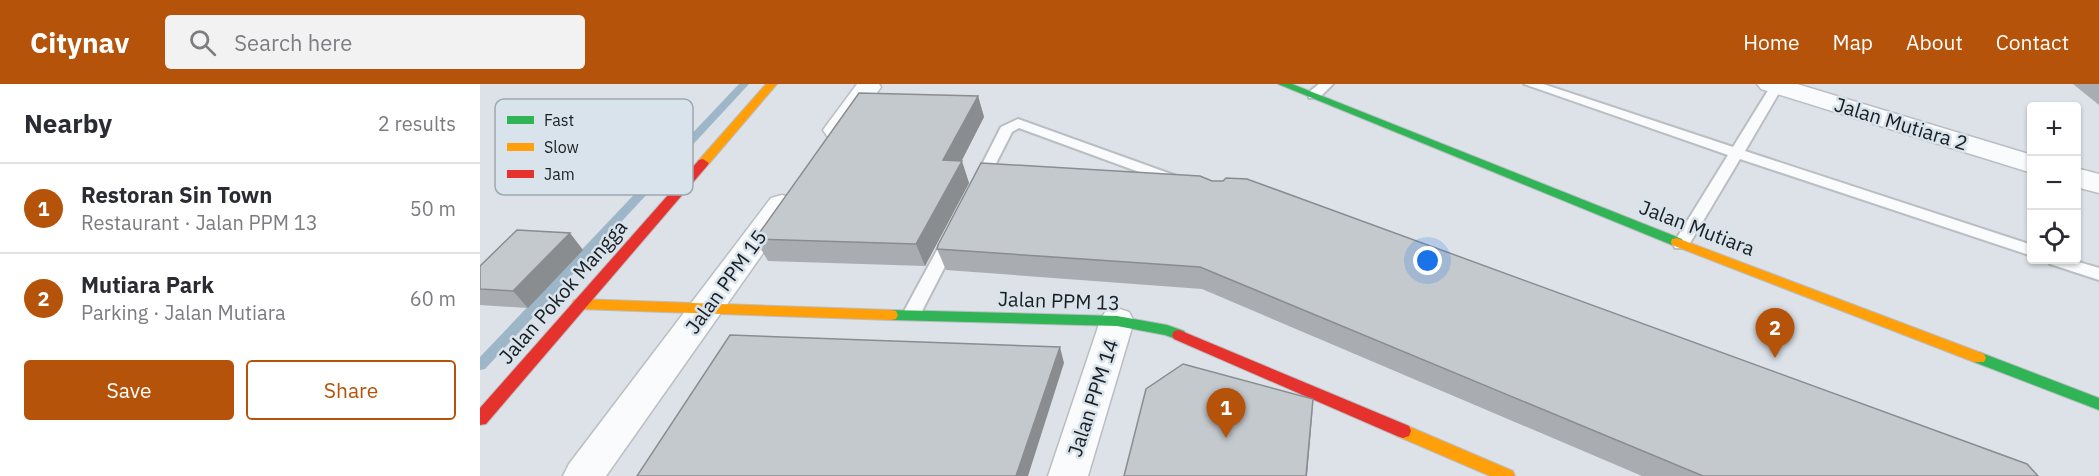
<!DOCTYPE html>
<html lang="en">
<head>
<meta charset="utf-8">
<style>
	:root { --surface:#fff; --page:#f2f2f3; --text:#2b2b33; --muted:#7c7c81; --line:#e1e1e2; --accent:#b45309 }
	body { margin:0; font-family:"IBM Plex Sans",sans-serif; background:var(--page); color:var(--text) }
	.controls { position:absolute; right:18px; top:18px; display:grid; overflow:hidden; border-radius:6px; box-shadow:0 2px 4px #0004 }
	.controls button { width:54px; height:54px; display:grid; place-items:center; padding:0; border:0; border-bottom:2px solid var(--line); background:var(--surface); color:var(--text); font:30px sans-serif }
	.you { position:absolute; left:948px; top:177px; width:21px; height:21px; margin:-15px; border:4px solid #fff; border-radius:50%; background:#1a73e8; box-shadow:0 0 0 9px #1a73e833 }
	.badge { display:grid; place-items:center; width:39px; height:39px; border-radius:50%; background:var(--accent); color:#fff; font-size:20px; font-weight:700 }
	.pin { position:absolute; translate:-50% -50px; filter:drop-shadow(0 2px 3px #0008) }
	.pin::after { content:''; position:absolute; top:32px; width:21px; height:18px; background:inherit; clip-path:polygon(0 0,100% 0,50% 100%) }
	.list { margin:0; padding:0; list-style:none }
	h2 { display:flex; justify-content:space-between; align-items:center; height:78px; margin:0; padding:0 24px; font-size:26px }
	h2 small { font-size:20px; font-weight:400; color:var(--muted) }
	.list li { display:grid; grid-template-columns:39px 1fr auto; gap:18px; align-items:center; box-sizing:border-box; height:90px; padding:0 24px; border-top:2px solid var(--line) }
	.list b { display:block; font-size:22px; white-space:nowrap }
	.list p { margin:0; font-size:20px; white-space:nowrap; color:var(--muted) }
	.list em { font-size:20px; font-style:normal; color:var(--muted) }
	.actions { display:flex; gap:12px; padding:18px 24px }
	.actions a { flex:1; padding:14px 0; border:2px solid var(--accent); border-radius:6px; text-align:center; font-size:21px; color:var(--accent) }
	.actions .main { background:var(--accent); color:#fff }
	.icon { flex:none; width:33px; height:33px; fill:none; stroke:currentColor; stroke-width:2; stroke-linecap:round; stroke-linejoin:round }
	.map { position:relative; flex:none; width:1619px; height:392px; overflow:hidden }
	header { display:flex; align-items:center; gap:36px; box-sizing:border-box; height:84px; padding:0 30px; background:var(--accent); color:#fff }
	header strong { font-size:28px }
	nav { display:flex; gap:33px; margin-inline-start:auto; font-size:21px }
	.search { width:420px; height:54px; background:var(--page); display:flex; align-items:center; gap:15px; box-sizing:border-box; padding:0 21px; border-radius:6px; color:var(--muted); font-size:22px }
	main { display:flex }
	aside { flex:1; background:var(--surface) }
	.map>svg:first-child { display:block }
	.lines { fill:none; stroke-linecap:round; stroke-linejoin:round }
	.stream { fill:#9db6c8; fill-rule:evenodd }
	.lane-casing { stroke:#babec3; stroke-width:4 }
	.street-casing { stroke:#babec3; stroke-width:3 }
	.fast-casing { stroke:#babec3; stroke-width:2 }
	.slow-casing { stroke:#babec3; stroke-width:2 }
	.jam-casing { stroke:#babec3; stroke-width:2 }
	.lane { fill:#fafbfc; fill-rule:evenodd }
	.street { fill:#fafbfc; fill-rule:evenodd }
	.fast { fill:#30b455; fill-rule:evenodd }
	.slow { fill:#ff9f0a; fill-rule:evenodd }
	.jam { fill:#e5322d; fill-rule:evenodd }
	.wall { fill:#a9adb1 }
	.shaded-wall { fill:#898d90 }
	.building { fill:#c4c9ce; stroke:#898d90; stroke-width:1.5 }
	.labels { text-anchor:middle; stroke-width:5; stroke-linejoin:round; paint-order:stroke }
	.street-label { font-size:20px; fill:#1a1e21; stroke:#d8e3ec }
	.key { fill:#d8e3ec; stroke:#9fa8af; stroke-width:1.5 }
	.key-label { font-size:16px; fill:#1a1e21 }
</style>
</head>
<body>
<header>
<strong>Citynav</strong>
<div class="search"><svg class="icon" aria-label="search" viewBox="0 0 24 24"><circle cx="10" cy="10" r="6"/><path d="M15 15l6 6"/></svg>Search here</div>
<nav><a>Home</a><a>Map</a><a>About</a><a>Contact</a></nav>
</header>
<main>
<aside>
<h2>Nearby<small>2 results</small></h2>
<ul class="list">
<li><span class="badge">1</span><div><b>Restoran Sin Town</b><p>Restaurant · Jalan PPM 13</p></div><em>50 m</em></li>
<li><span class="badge">2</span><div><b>Mutiara Park</b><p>Parking · Jalan Mutiara</p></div><em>60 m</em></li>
</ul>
<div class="actions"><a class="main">Save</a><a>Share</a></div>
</aside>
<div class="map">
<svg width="1619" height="392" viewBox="0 0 1619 392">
	<rect width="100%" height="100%" fill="#dce2e8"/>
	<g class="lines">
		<polygon class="stream" points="259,0 269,0 5,285 0,286 0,273"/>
		<g class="lane-casing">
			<g id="lane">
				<polygon points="839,0 853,0 839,14 829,14 829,8"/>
				<polygon points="1044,0 1063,0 1253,63 1292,0 1302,0 1303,2 1265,67 1552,161 1552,172 1260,75 1207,164 1195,164 1193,160 1248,71"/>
				<polygon points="538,35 702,94 704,97 697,102 692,100 539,44 532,48 504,103 494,103 492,100 521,43"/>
				<polygon points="471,150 479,155 440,231 437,235 425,235 422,231 463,155"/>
				<polygon points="1568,176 1592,176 1619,184 1619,196 1570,180"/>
			</g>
		</g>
		<g class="street-casing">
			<g id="street">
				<polygon points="377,0 399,0 401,3 367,52 357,54 347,52 343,46"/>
				<polygon points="1277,0 1317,0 1552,71 1552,89 1281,5"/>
				<polygon points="1596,84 1619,90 1619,109 1596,103"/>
				<polygon points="302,111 313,114 317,121 126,392 83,392 89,380 291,114"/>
				<polygon points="637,224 649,228 654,237 608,392 568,392 620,237 625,228"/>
			</g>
		</g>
		<g class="fast-casing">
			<g id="fast">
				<polygon points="798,0 812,0 1202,155 1203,158 1202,161 1192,161"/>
				<polygon points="411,226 637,232 687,241 704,247 706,251 704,255 699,256 685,251 637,242 411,236 406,235 404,231 406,227"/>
				<polygon points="1499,268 1619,314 1619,326 1494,278 1492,274 1494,270"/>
			</g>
		</g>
		<g class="slow-casing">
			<g id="slow">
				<polygon points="286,0 297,0 227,82 219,82 217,79 219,76"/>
				<polygon points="1197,154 1504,270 1506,274 1504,278 1494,278 1192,161 1191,158 1192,155"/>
				<polygon points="99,215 411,226 416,227 418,231 416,235 411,236 99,225 94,224 92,220 94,216"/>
				<polygon points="923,340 1033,387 1035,392 1010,392 917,352 915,347 917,342"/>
			</g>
		</g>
		<g class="jam-casing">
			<g id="jam">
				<polygon points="223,75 229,79 227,82 6,340 0,341 0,324 219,76"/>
				<polygon points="699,246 929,342 931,347 929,352 923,354 917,352 694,255 692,251 694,247"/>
			</g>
		</g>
		<use href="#lane" class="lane"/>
		<use href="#street" class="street"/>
		<use href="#fast" class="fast"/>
		<use href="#slow" class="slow"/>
		<use href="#jam" class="jam"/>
	</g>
	<g class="wall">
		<polygon points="1593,0 1619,0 1619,21"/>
		<polygon points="498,12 504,33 481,77 489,99 445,182 288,177 275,155"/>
		<polygon points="732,97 743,97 1558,392 1162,392 722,205 466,186 457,165"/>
		<polygon points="103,166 48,224 0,221 0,205"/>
	</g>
	<g class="shaded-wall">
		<polygon points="498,12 504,33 478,84 482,77 489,99 445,182 436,160 463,76"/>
		<polygon points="90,149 103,166 48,224 33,207"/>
		<polygon points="580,263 584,279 548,392 536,392"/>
		<polygon points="833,315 832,333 827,392 826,392"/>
	</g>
	<g class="building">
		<polygon points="379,9 498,12 463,76 482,77 436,160 275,155"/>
		<polygon points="501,79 720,92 732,97 743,97 746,94 767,95 1547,380 1558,392 1223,392 720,183 457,165 458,161"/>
		<polygon points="37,146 90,149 33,207 0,205 0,182"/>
		<polygon points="250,251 580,263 536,392 157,392"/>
		<polygon points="703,280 833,315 826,392 644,392 666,305"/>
	</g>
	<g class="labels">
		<g class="street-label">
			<text transform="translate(1421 40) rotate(17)" y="7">Jalan Mutiara 2</text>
			<text transform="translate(1217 144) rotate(21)" y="7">Jalan Mutiara</text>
			<text transform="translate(246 198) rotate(-54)" y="7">Jalan PPM 15</text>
			<text transform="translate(83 208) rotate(-49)" y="7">Jalan Pokok Mangga</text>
			<text transform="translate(579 217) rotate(2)" y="7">Jalan PPM 13</text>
			<text transform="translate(613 314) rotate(-72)" y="7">Jalan PPM 14</text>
		</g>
	</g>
	<rect x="15" y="15" width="198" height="96" rx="9" class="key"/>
	<rect x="27" y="32" width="27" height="8" fill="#30b455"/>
	<rect x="27" y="59" width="27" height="8" fill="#ff9f0a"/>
	<rect x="27" y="86" width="27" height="8" fill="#e5322d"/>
	<g class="key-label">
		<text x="64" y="42">Fast</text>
		<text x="64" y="69">Slow</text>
		<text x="64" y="96">Jam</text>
	</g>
</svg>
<div class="controls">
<button>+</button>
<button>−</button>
<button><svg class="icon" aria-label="locate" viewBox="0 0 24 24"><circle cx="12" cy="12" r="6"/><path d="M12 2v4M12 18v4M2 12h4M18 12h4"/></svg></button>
</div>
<div class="you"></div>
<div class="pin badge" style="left:746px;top:354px">1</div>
<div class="pin badge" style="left:1295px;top:274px">2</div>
</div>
</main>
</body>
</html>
